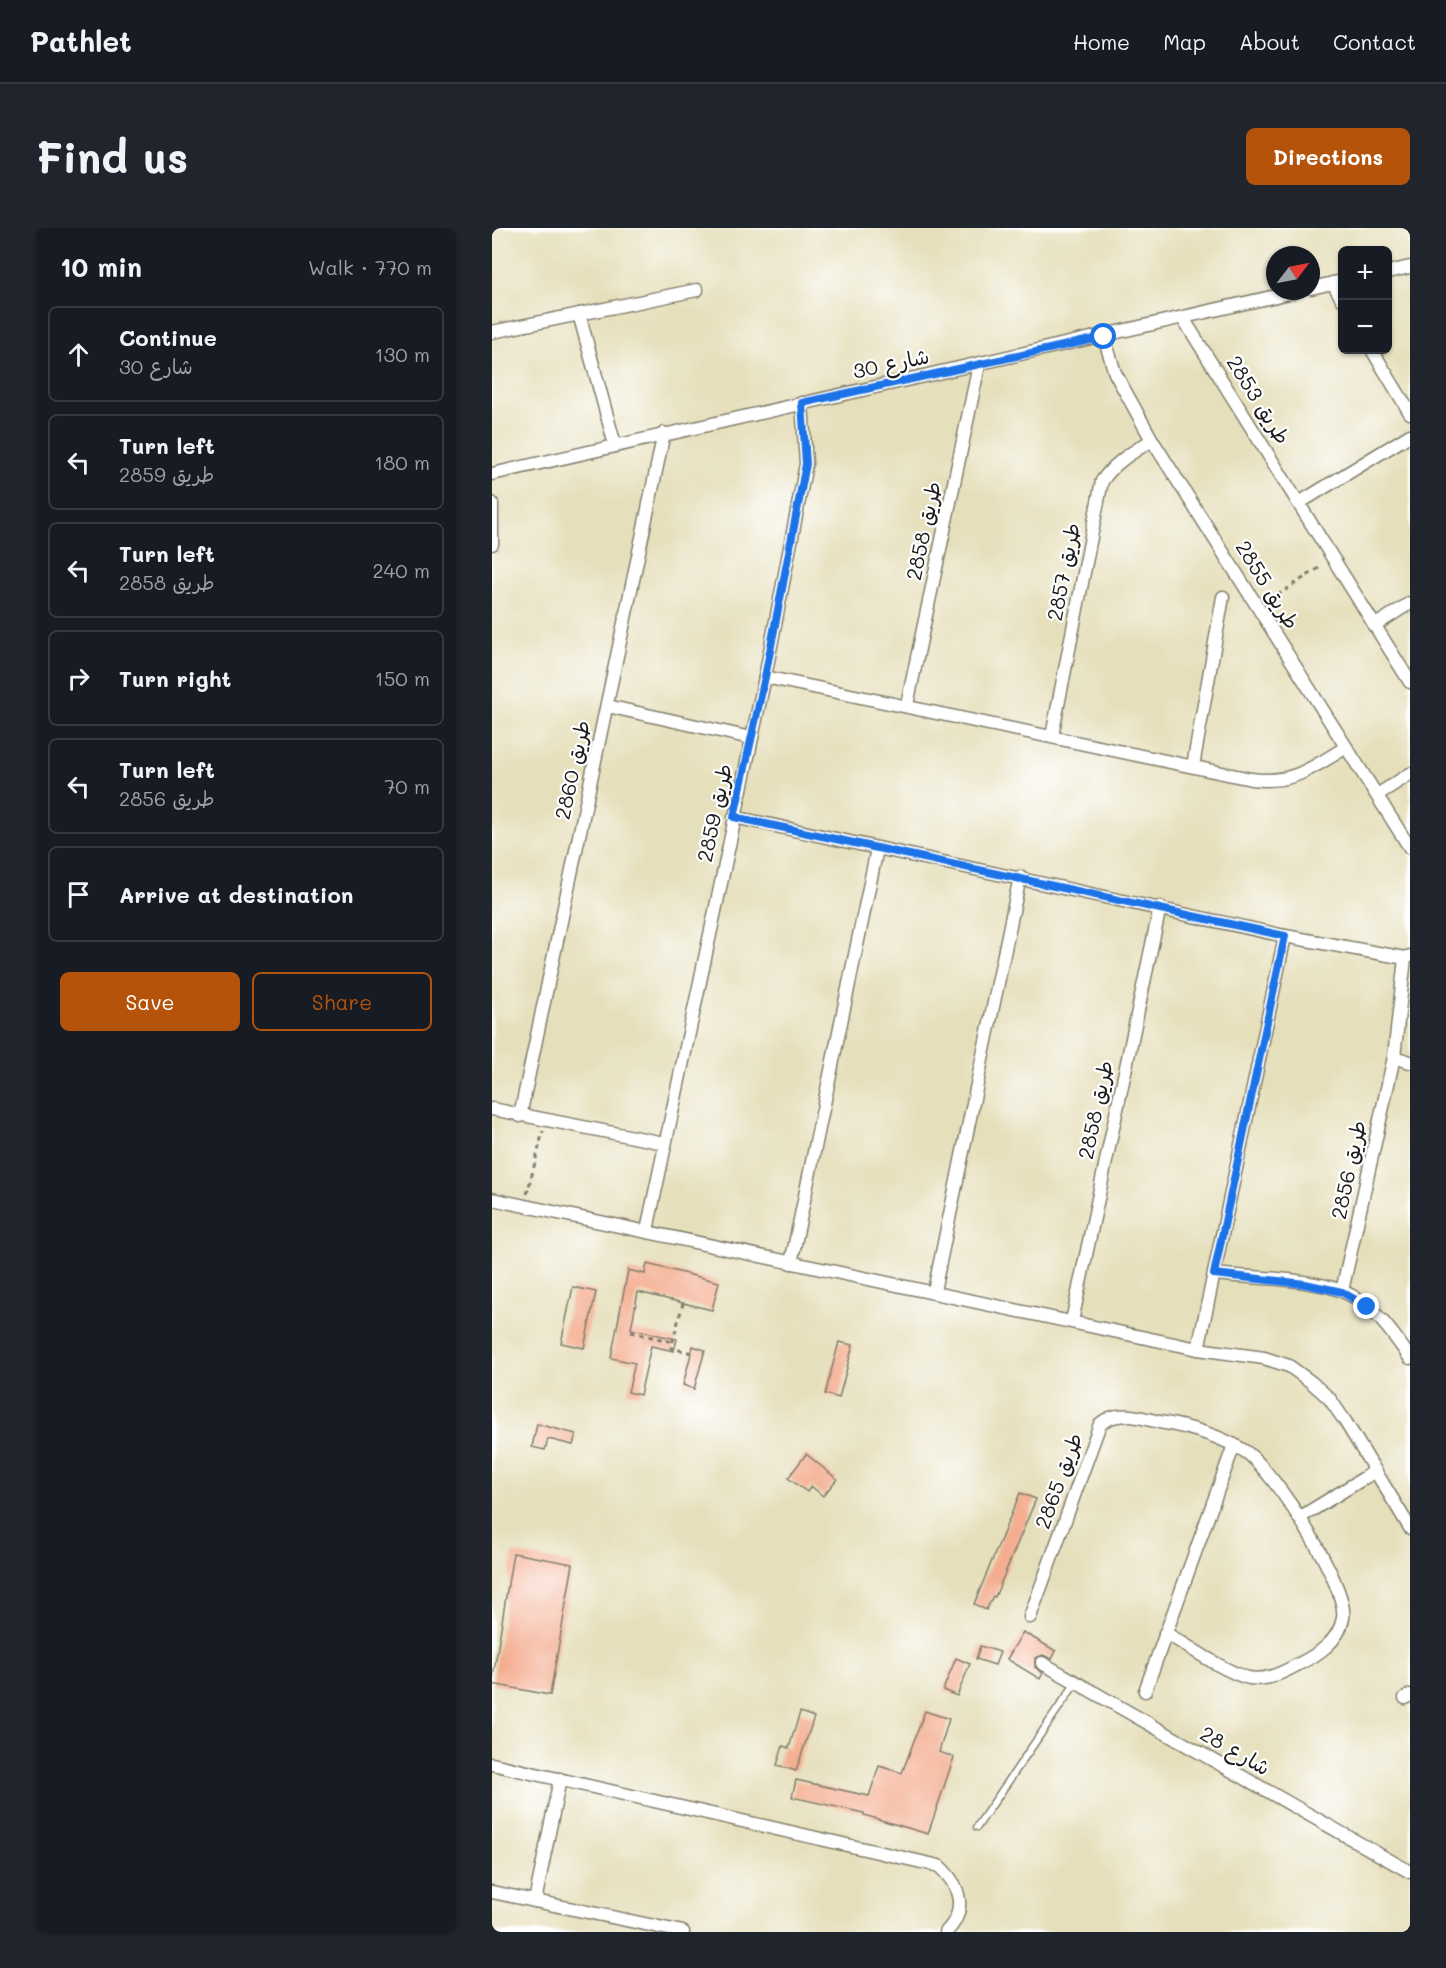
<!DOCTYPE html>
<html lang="en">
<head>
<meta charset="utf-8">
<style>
	:root { --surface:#171b24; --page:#20242c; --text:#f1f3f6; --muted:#9ea1a6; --line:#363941; --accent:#b45309 }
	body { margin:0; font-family:Mali,"Playpen Sans Arabic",sans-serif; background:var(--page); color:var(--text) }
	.controls { position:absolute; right:18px; top:18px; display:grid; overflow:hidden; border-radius:9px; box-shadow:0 2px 4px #0004 }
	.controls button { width:54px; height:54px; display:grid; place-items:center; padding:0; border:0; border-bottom:2px solid var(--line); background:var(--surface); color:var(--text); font:30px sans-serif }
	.compass { position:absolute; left:774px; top:18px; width:54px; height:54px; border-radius:50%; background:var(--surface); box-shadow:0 2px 4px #0004; rotate:58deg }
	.stop { position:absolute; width:18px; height:18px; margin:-14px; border:4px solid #1a73e8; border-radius:50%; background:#fff }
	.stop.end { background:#1a73e8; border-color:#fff; box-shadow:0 2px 6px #0008 }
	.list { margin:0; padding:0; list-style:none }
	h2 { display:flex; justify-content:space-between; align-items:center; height:78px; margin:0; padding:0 24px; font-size:26px }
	h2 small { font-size:20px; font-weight:400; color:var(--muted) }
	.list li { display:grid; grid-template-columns:39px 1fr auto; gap:18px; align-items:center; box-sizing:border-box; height:96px; margin:0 12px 12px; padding:0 12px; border:2px solid var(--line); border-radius:9px }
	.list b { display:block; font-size:22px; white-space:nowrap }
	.list p { margin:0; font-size:20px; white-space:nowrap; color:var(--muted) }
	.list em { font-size:20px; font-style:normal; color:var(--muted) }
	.actions { display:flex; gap:12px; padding:18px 24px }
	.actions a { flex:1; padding:14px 0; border:2px solid var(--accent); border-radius:9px; text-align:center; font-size:21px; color:var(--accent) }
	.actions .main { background:var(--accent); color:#fff }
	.icon { flex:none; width:33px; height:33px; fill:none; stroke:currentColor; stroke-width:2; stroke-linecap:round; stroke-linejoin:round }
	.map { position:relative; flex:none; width:918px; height:1704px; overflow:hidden; border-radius:9px }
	header { display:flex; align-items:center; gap:36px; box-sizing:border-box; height:84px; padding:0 30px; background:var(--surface); border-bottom:2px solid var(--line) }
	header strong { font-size:28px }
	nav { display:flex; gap:33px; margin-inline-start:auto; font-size:21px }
	.intro { display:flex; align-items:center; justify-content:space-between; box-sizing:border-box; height:144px; padding:0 36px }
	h1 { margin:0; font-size:42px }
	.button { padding:15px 27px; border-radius:9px; background:var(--accent); color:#fff; font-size:21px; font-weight:700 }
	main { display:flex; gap:36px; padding:0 36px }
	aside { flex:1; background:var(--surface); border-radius:9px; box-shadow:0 2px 4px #0004 }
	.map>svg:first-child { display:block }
	.building { fill:#f4ad90 }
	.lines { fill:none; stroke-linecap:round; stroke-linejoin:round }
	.lane-casing { stroke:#817e6c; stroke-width:9 }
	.street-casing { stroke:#817e6c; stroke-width:15 }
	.path { stroke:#817e6c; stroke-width:3; stroke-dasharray:4.5 4.5; stroke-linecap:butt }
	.lane { stroke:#fff; stroke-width:6 }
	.street { stroke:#fff; stroke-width:12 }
	.route { stroke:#1a73e8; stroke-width:8 }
	.labels { text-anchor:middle; stroke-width:4.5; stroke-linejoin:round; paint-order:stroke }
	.street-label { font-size:21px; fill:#1c1c1c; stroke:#fff }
</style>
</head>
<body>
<header>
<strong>Pathlet</strong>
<nav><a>Home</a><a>Map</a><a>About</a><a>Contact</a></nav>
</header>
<div class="intro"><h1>Find us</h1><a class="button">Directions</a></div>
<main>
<aside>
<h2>10 min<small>Walk · 770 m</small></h2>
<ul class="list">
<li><svg class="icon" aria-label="ahead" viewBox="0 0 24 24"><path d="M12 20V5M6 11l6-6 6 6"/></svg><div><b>Continue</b><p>شارع 30</p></div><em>130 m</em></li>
<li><svg class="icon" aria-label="left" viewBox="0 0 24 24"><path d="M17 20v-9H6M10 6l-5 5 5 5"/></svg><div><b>Turn left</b><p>طريق 2859</p></div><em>180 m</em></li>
<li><svg class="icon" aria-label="left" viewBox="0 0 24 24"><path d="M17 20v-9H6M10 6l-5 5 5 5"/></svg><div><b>Turn left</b><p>طريق 2858</p></div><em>240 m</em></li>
<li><svg class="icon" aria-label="right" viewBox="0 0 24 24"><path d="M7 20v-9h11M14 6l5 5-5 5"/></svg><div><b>Turn right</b></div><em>150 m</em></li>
<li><svg class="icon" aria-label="left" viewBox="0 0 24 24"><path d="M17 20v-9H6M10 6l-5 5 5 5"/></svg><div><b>Turn left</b><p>طريق 2856</p></div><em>70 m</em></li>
<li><svg class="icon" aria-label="arrive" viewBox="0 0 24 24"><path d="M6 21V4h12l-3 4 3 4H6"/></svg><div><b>Arrive at destination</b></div></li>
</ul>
<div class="actions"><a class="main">Save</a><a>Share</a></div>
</aside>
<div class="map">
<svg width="918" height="1704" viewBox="0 0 918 1704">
	<rect width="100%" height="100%" fill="#fff"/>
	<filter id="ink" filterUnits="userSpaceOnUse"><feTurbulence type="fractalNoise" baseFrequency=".0167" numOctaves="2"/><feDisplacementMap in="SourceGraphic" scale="12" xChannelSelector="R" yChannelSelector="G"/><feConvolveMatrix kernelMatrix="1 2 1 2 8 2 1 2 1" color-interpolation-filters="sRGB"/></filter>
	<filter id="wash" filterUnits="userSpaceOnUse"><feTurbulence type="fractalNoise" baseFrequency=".008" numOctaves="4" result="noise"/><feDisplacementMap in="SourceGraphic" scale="24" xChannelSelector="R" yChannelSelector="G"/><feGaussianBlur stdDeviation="1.35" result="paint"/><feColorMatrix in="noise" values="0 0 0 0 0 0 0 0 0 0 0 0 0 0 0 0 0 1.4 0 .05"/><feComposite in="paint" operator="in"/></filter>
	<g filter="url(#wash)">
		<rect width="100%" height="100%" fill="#e6dfbb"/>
		<g id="blocks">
			<g class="building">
				<polygon points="155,1036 227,1054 220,1082 146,1064 139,1101 185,1111 182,1123 159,1118 148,1167 136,1164 143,1135 119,1130 136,1042 153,1046"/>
				<polygon points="81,1059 104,1064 92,1120 69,1115"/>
				<polygon points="347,1114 361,1117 347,1170 333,1166"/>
				<polygon points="201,1118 213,1122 202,1161 191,1157"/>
				<polygon points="45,1196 84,1206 81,1217 56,1211 53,1222 40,1219"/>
				<polygon points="314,1226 345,1251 331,1268 319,1258 315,1264 296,1250"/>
				<polygon points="528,1265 544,1271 503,1369 501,1368 494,1382 482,1376"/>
				<polygon points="21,1325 81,1336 58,1467 0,1456"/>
				<polygon points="531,1404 564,1423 560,1431 551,1427 543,1430 543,1439 551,1445 548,1451 515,1431"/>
				<polygon points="488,1418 508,1424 503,1437 484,1431"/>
				<polygon points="464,1430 478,1436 465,1468 451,1462"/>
				<polygon points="433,1483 457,1491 447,1524 462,1529 436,1606 372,1587 372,1585 300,1569 304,1552 377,1568 387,1538 410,1545"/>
				<polygon points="308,1484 322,1489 304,1543 285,1537 291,1518 297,1520"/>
			</g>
		</g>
	</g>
	<g filter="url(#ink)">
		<use href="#blocks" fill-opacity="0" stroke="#817e6c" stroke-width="1.5"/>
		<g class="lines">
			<g class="lane-casing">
				<polyline id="lane" points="485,1599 583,1456"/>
			</g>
			<g class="street-casing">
				<g id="street">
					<polyline points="896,44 918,39"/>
					<polyline points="841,55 850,71"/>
					<polyline points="819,60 850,53"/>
					<polyline points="87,86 123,217"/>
					<polyline points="691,90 918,454"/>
					<polyline points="0,104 205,62"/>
					<polyline points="612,109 623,145 660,212 918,620"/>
					<polyline points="880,122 918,185"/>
					<polyline points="0,246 806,63"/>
					<polyline points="0,275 0,316"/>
					<polyline points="807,275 918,207"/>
					<polyline points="882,398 918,375"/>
					<path d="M273,449L759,551C802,556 817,541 853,520"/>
					<polyline points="415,477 487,137"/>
					<polyline points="115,478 259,510"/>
					<path d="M560,508L610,253C623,234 641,224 660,212"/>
					<polyline points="701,538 731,369"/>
					<polyline points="885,567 918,546"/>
					<polyline points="242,589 793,708 913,730 918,728"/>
					<polyline points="902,829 918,834"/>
					<polyline points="0,881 172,915"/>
					<polyline points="28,888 172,205"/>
					<polyline points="0,971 706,1121 772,1130 797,1138 819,1154 837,1170 853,1193 918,1300"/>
					<polyline points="155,1002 273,449 314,236 310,175"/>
					<polyline points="299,1035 385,621"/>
					<path d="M722,1046C759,1050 817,1050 850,1063C880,1075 901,1105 918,1130"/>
					<polyline points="442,1063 528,649"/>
					<polyline points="850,1063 902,829 913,730"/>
					<polyline points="580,1093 668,679"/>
					<polyline points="706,1121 793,708"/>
					<polyline points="807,1290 882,1244"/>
					<path d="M538,1389L608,1196C627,1180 650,1191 673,1195C701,1200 729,1208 754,1224C782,1243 857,1358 851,1390C847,1414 825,1427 805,1437C790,1445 771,1455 753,1449C726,1440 699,1419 673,1405"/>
					<polyline points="550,1435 918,1644"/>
					<polyline points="653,1463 742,1217"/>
					<polyline points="913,1470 918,1467"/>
					<path d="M0,1536L447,1638C468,1657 476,1682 454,1704"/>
					<polyline points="0,1664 191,1704"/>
					<polyline points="43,1673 68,1551"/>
				</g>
			</g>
			<g class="path">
				<polyline points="778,372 830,338"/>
				<polyline points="35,966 51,903"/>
				<polyline points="191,1075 179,1120 200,1125"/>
				<polyline points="139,1104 181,1114"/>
			</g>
			<use href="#lane" class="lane"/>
			<use href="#street" class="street"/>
		</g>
	</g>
	<g class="lines" filter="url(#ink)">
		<polyline class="route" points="612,109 310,175 314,236 273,449 242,589 793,708 722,1046 813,1056 850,1064 875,1079"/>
	</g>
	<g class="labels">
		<g class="street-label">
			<text transform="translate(399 136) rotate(-12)" y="7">شارع 30</text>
			<text transform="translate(766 172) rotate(58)" y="7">طريق 2853</text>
			<text transform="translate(432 303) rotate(-78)" y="7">طريق 2858</text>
			<text transform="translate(572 344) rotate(-79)" y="7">طريق 2857</text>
			<text transform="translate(775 357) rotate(58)" y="7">طريق 2855</text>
			<text transform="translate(81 542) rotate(-78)" y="7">طريق 2860</text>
			<text transform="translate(223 585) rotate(-78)" y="7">طريق 2859</text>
			<text transform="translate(604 882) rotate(-78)" y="7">طريق 2858</text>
			<text transform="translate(857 942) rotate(-78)" y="7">طريق 2856</text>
			<text transform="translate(567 1253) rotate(-70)" y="7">طريق 2865</text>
			<text transform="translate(743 1523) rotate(30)" y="7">شارع 28</text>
		</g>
	</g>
</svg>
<div class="controls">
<button>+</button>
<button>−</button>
</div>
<svg class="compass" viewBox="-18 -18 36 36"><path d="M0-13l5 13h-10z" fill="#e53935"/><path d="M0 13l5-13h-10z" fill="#9ea1a6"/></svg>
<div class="stop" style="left:612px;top:109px"></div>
<div class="stop end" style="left:875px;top:1079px"></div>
</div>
</main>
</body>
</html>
